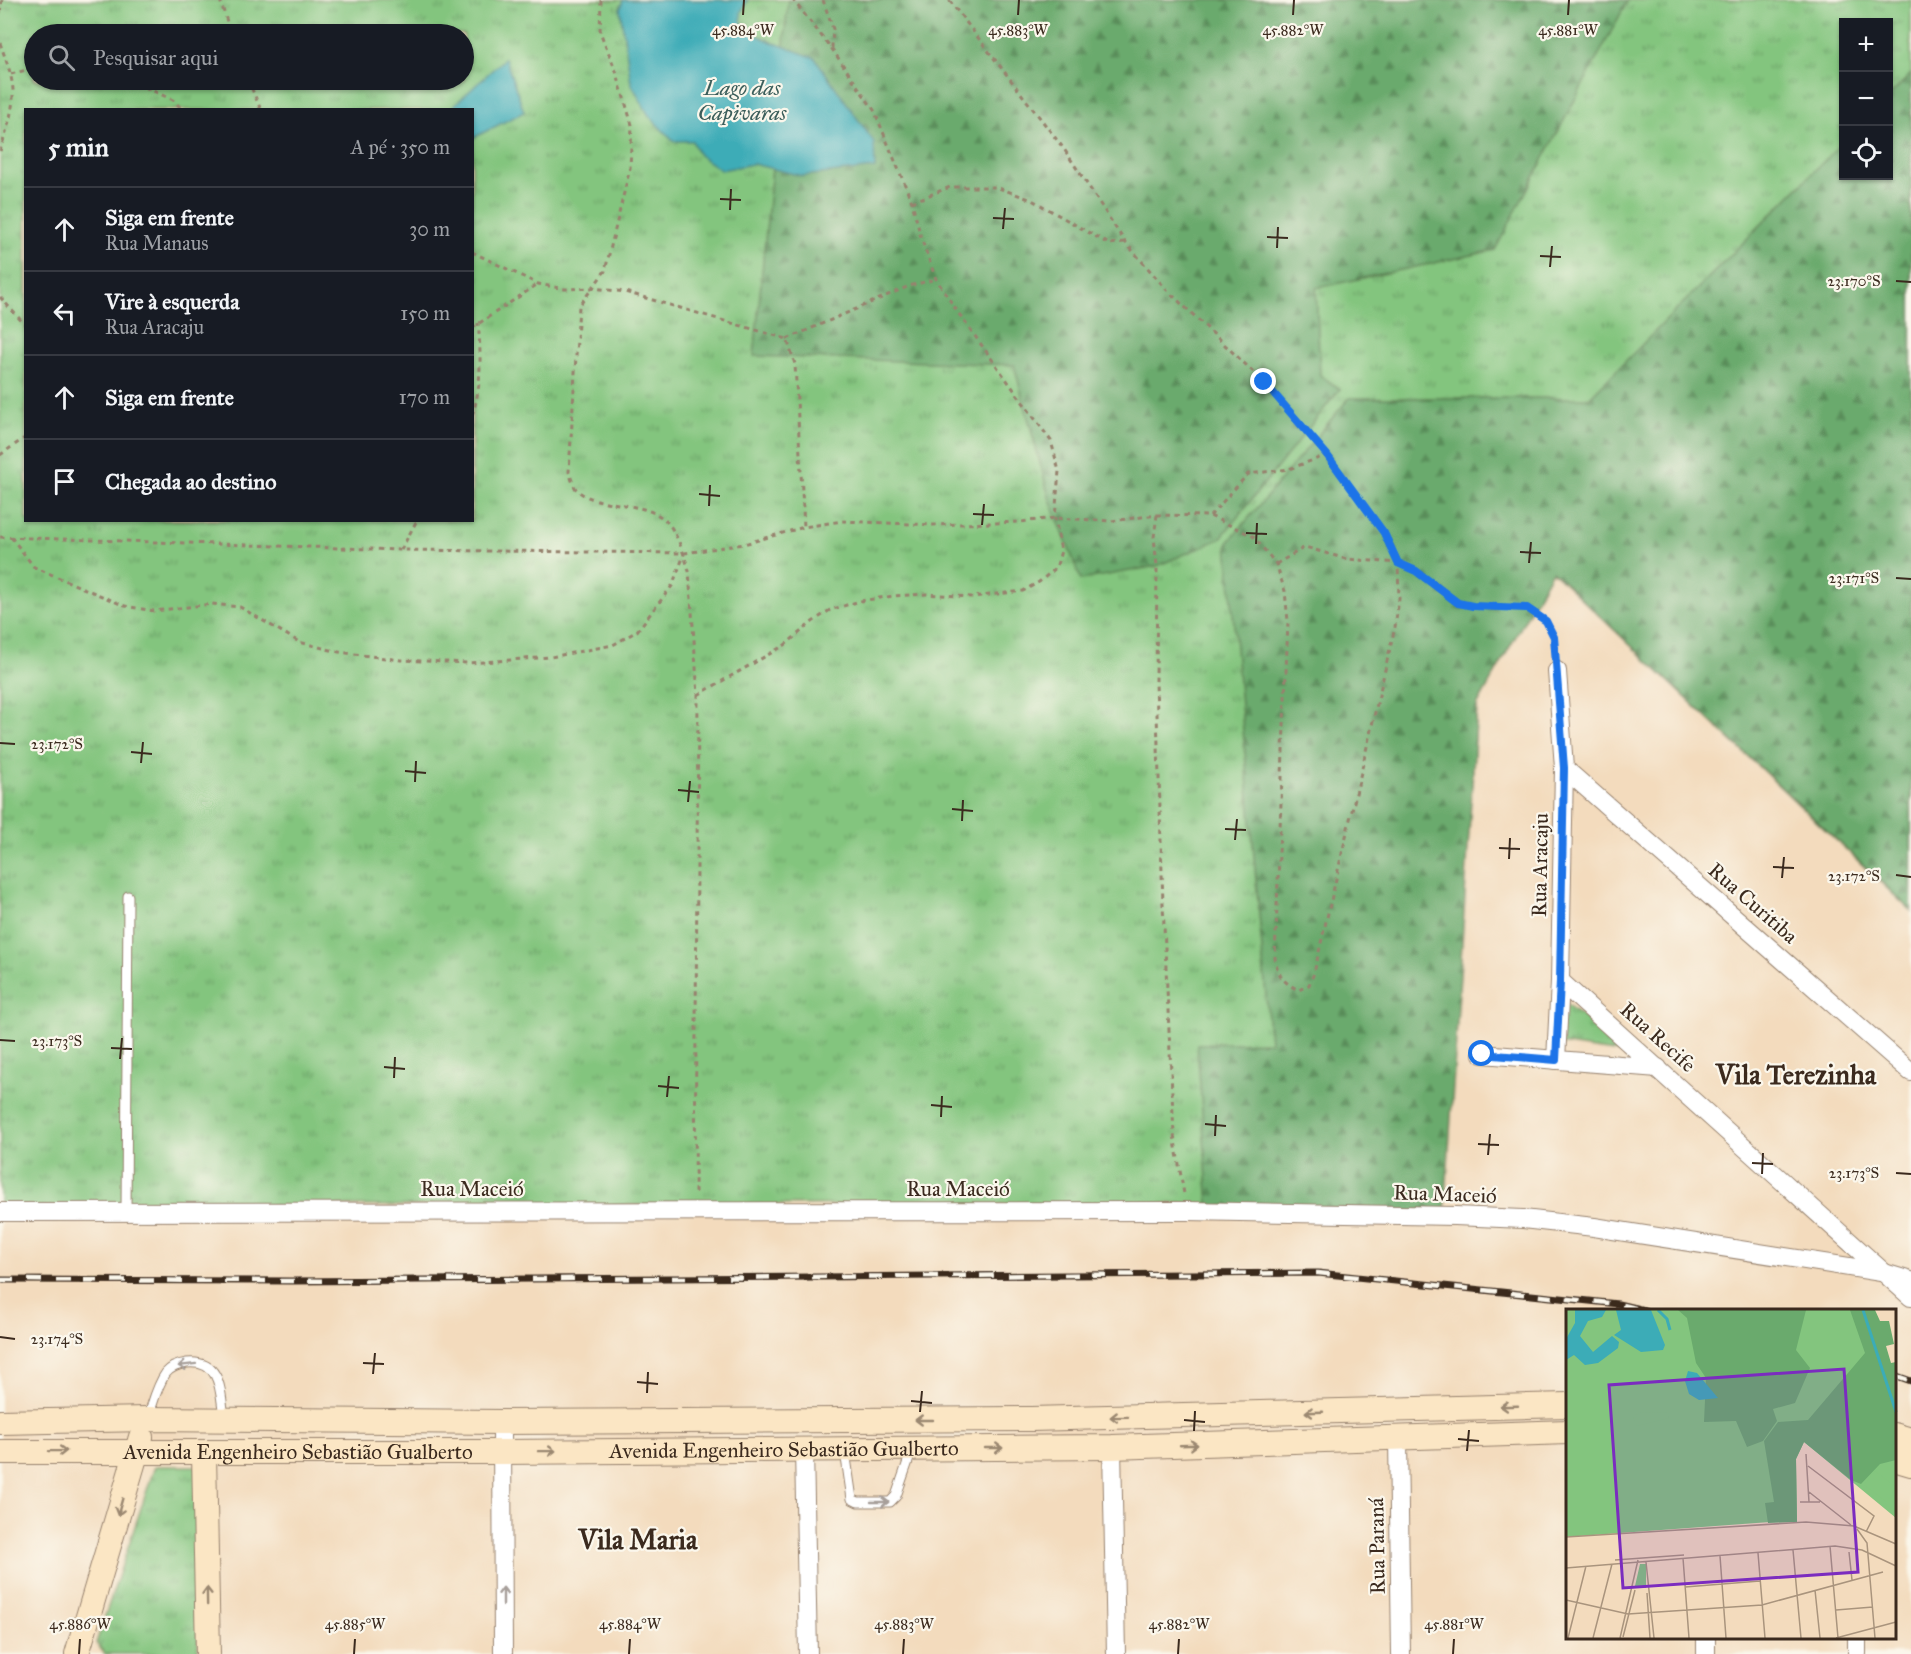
<!DOCTYPE html>
<html lang="pt">
<head>
<meta charset="utf-8">
<style>
	:root { --surface:#171b24; --page:#20242c; --text:#f1f3f6; --muted:#9ea1a6; --line:#363941 }
	body { margin:0; font-family:"IM FELL Great Primer",serif; background:var(--page); color:var(--text) }
	.controls { position:absolute; right:18px; top:18px; display:grid; overflow:hidden; border-radius:0px; box-shadow:0 2px 4px #0004 }
	.controls button { width:54px; height:54px; display:grid; place-items:center; padding:0; border:0; border-bottom:2px solid var(--line); background:var(--surface); color:var(--text); font:30px sans-serif }
	.stop { position:absolute; width:18px; height:18px; margin:-14px; border:4px solid #1a73e8; border-radius:50%; background:#fff }
	.stop.end { background:#1a73e8; border-color:#fff; box-shadow:0 2px 6px #0008 }
	.list { margin:0; padding:0; list-style:none }
	h2 { display:flex; justify-content:space-between; align-items:center; height:78px; margin:0; padding:0 24px; font-size:26px }
	h2 small { font-size:20px; font-weight:400; color:var(--muted) }
	.list li { display:grid; grid-template-columns:39px 1fr auto; gap:18px; align-items:center; box-sizing:border-box; height:84px; padding:0 24px; border-top:2px solid var(--line) }
	.list b { display:block; font-size:22px; white-space:nowrap }
	.list p { margin:0; font-size:20px; white-space:nowrap; color:var(--muted) }
	.list em { font-size:20px; font-style:normal; color:var(--muted) }
	.icon { flex:none; width:33px; height:33px; fill:none; stroke:currentColor; stroke-width:2; stroke-linecap:round; stroke-linejoin:round }
	.map { position:relative; flex:none; width:1911px; height:1654px; overflow:hidden }
	.search { position:absolute; background:var(--surface); box-shadow:0 2px 4px #0004; left:24px; top:24px; width:450px; height:66px; display:flex; align-items:center; gap:15px; box-sizing:border-box; padding:0 21px; border-radius:33px; color:var(--muted); font-size:22px }
	.panel { position:absolute; background:var(--surface); box-shadow:0 2px 4px #0004; left:24px; top:108px; width:450px; height:414px; border-radius:0px }
	.map>svg:first-child { display:block }
	.grass { fill:url(#grass-tufts); stroke:#5f784e; stroke-width:1.5; fill-rule:evenodd }
	.forest { fill:url(#forest-firs); stroke:#526a46; stroke-width:1.5 }
	.water { fill:#3cacb7; stroke:#3c6b6a; stroke-width:1.5 }
	.lines { fill:none; stroke-linecap:round; stroke-linejoin:round }
	.lane-casing { stroke:#97826e; stroke-width:11 }
	.street-casing { stroke:#97826e; stroke-width:20 }
	.secondary-casing { stroke:#97826e; stroke-width:26 }
	.path { stroke:#97826e; stroke-width:3; stroke-dasharray:4.5 4.5; stroke-linecap:butt }
	.lane { stroke:#fff; stroke-width:9 }
	.street { stroke:#fff; stroke-width:18 }
	.secondary { stroke:#fbe6c4; stroke-width:24 }
	.rail-casing { stroke:#3b2a1e; stroke-width:7 }
	.rail { stroke:#fbf7ec; stroke-width:4.5; stroke-dasharray:14; stroke-linecap:butt }
	.oneway { stroke:#a79f9a }
	.oneway2 { stroke:#9b8871 }
	.route { stroke:#1a73e8; stroke-width:8 }
	.ticks { fill:none; stroke:#3b2a1e; stroke-width:2 }
	.labels { text-anchor:middle; stroke-width:4.5; stroke-linejoin:round; paint-order:stroke }
	.street-label { font-size:21px; fill:#3b2a1e; stroke:#fbf7ec }
	.water-label { font-size:22px; font-style:italic; fill:#3b5e5b; stroke:#fbf7ec }
	.district-label { font-size:27px; font-weight:bold; fill:#3b2a1e; stroke:#fbf7ec }
	.inset-river { fill:none; stroke:#3cacb7; stroke-width:3 }
	.inset-road { fill:none; stroke:#a9947d; stroke-width:1.5 }
	.view { fill:#7b2cbf; fill-opacity:0.15; stroke:#7b2cbf; stroke-width:3 }
	.inset-edge { fill:none; stroke:#3b2a1e; stroke-width:3 }
	.ticks-label { font-size:15px; text-anchor:middle; fill:#3b2a1e; stroke:#fbf7ec; stroke-width:4.5; stroke-linejoin:round; paint-order:stroke }
</style>
</head>
<body>
<div class="map">
<svg width="1911" height="1654" viewBox="0 0 1911 1654">
	<defs>
		<pattern id="grass-tufts" width="24" height="20" patternUnits="userSpaceOnUse" patternTransform="scale(1.5)"><rect width="24" height="20" fill="#83c57e"/><path d="M3 7l-1-3M5 7V3M7 7l1-3M15 17l-1-3M17 17v-4M19 17l1-3" fill="none" stroke="#6ca067"/></pattern>
		<pattern id="forest-firs" width="22" height="20" patternUnits="userSpaceOnUse" patternTransform="scale(1.5)"><rect width="22" height="20" fill="#6aaa6d"/><path d="M5 1l3.5 6h-7zM16 11l3.5 6h-7z" fill="#588b59"/></pattern>
	</defs>
	<rect width="100%" height="100%" fill="#fbf7ec"/>
	<filter id="ink" filterUnits="userSpaceOnUse"><feTurbulence type="fractalNoise" baseFrequency=".0167" numOctaves="2"/><feDisplacementMap in="SourceGraphic" scale="12" xChannelSelector="R" yChannelSelector="G"/><feConvolveMatrix kernelMatrix="1 2 1 2 8 2 1 2 1" color-interpolation-filters="sRGB"/></filter>
	<filter id="wash" filterUnits="userSpaceOnUse"><feTurbulence type="fractalNoise" baseFrequency=".008" numOctaves="4" result="noise"/><feDisplacementMap in="SourceGraphic" scale="24" xChannelSelector="R" yChannelSelector="G"/><feGaussianBlur stdDeviation="1.35" result="paint"/><feColorMatrix in="noise" values="0 0 0 0 0 0 0 0 0 0 0 0 0 0 0 0 0 1.4 0 .05"/><feComposite in="paint" operator="in"/></filter>
	<g filter="url(#wash)">
		<rect width="100%" height="100%" fill="#f3dbbd"/>
		<g class="grass">
			<path d="M0,0H1911V911L1552,571L1477,706L1443,1203L0,1207ZM1844,22H1888V176H1844ZM34,34H464V80H34ZM26,110H472V520H26Z"/>
			<polygon points="1562,1001 1634,1055 1561,1044"/>
			<polygon points="155,1466 198,1466 198,1654 105,1654 96,1643"/>
		</g>
		<g class="forest">
			<polygon points="788,0 1628,0 1495,250 1316,288 1320,375 1340,389 1220,539 1157,566 1081,580 1049,497 1014,365 754,356"/>
			<polygon points="1911,74 1911,910 1552,571 1477,706 1445,1213 1209,1206 1197,1044 1270,1042 1227,544 1349,398 1589,398 1843,142 1844,176 1888,176 1889,96"/>
		</g>
		<g class="water">
			<polygon points="623,0 748,0 741,12 742,28 772,42 815,58 874,142 875,168 802,176 753,164 721,170 699,155 692,141 673,141 649,116 631,83 620,9"/>
			<polygon points="505,58 524,112 473,138 472,110 450,109"/>
		</g>
	</g>
	<g filter="url(#ink)">
		<g class="lines">
			<g class="lane-casing">
				<g id="lane">
					<polyline points="126,1213 128,896"/>
					<path d="M148,1417C153,1403 157,1385 166,1373C171,1367 180,1364 187,1363C222,1360 220,1391 224,1417"/>
					<polyline points="845,1451 852,1499 858,1502 890,1502 896,1496 912,1450"/>
				</g>
			</g>
			<g class="street-casing">
				<g id="street">
					<polyline points="1564,768 1911,1072"/>
					<polyline points="1560,981 1911,1297"/>
					<polyline points="1482,1054 1658,1068"/>
					<polyline points="1556,1060 1560,981 1564,768 1557,671"/>
					<polyline points="0,1212 1187,1211 1455,1216 1523,1219 1594,1227 1881,1272 1911,1281"/>
					<polyline points="502,1422 503,1654"/>
					<polyline points="1398,1438 1401,1654"/>
					<polyline points="1112,1447 1116,1654"/>
					<polyline points="804,1449 808,1654"/>
					<polyline points="1706,1638 1706,1654"/>
					<polyline points="1857,1638 1857,1654"/>
				</g>
			</g>
			<g class="secondary-casing">
				<g id="secondary">
					<polyline points="0,1422 147,1419 502,1422 1031,1419 1568,1405"/>
					<polyline points="1894,1435 1911,1440"/>
					<path id="s1" d="M0,1452H502L1112,1447L1568,1432"/>
					<polyline points="204,1453 208,1654"/>
					<polyline points="1894,1459 1911,1464"/>
					<polyline points="77,1654 141,1437"/>
				</g>
			</g>
			<g class="path">
				<polyline points="220,0 231,34"/>
				<path d="M601,0L600,32L616,71L632,125L630,168L605,271L579,306L569,472C571,477 573,485 576,489C594,509 644,499 666,521C677,532 685,557 689,571L698,695L695,1195"/>
				<polyline points="823,0 833,29 832,47"/>
				<polyline points="0,13 2,0"/>
				<path d="M0,43C5,58 12,74 13,90C14,110 6,132 0,151"/>
				<polyline points="11,74 34,68"/>
				<polyline points="129,80 173,100 183,110"/>
				<polyline points="248,80 261,110"/>
				<polyline points="912,202 950,187 996,187 1032,200 1109,244 1125,242"/>
				<polyline points="472,252 538,284 565,289 593,288 625,292 787,339 795,364 804,527"/>
				<polyline points="0,297 26,326"/>
				<polyline points="472,328 538,284"/>
				<polyline points="787,339 909,286 936,279"/>
				<path d="M472,415C482,389 481,351 478,323"/>
				<polyline points="0,455 26,437"/>
				<polyline points="1157,515 1154,537 1157,566 1156,682 1163,905 1174,1135 1184,1194"/>
				<polyline points="1210,516 1248,474 1289,469 1327,455"/>
				<path d="M0,537L401,550L685,553L744,544L804,527L842,521L933,525L1021,522L1055,518L1111,521L1157,515L1210,516L1253,536L1276,564L1285,591L1288,621L1275,958C1277,974 1283,983 1299,990L1309,985L1314,973L1395,627L1399,599L1398,563L1384,533L1327,455L1264,382L1167,290L1125,242L1064,149L949,0"/>
				<polyline points="11,537 34,567 125,606 154,611 212,604 240,607 299,642 339,652 401,660 469,663 551,657 613,645 637,631 672,586 684,555"/>
				<polyline points="401,550 417,520"/>
				<polyline points="1276,564 1305,547 1346,559 1398,563 1416,571 1458,603 1473,606 1527,608 1546,621 1554,637 1556,654"/>
				<polyline points="698,695 785,645 811,623 830,610 860,601 893,596 926,594 972,597 1023,591 1039,582 1056,568 1061,551 1055,518 1059,471 1051,441 959,314 936,279 921,238 912,202 874,110 832,49 793,0"/>
			</g>
			<use href="#lane" class="lane"/>
			<use href="#street" class="street"/>
			<use href="#secondary" class="secondary"/>
			<g class="rail-casing">
				<g id="rail">
					<polyline points="0,1280 291,1281 1318,1273 1618,1304 1644,1310"/>
					<polyline points="1894,1375 1911,1381"/>
				</g>
			</g>
			<use href="#rail" class="rail"/>
		</g>
		<defs><path id="oneway-shaft" d="M-6 0H5M1.5-3L5.5 0L1.5 3" fill="none" stroke-width="1.6" stroke-linecap="round" stroke-linejoin="round" transform="scale(1.5)"/></defs>
		<g class="oneway">
			<use href="#oneway-shaft" transform="translate(187 1365) rotate(173)"/>
			<use href="#oneway-shaft" transform="translate(880 1502)"/>
			<use href="#oneway-shaft" transform="translate(503 1596) rotate(-90)"/>
		</g>
		<g class="oneway2">
			<use href="#oneway-shaft" transform="translate(1509 1406) rotate(178)"/>
			<use href="#oneway-shaft" transform="translate(1314 1412) rotate(178)"/>
			<use href="#oneway-shaft" transform="translate(1119 1417) rotate(179)"/>
			<use href="#oneway-shaft" transform="translate(924 1420) rotate(180)"/>
			<use href="#oneway-shaft" transform="translate(1189 1445) rotate(-2)"/>
			<use href="#oneway-shaft" transform="translate(994 1448)"/>
			<use href="#oneway-shaft" transform="translate(58 1451) rotate(-1)"/>
			<use href="#oneway-shaft" transform="translate(547 1451) rotate(-1)"/>
			<use href="#oneway-shaft" transform="translate(120 1507) rotate(106)"/>
			<use href="#oneway-shaft" transform="translate(207 1596) rotate(-91)"/>
		</g>
	</g>
	<g class="lines" filter="url(#ink)">
		<polyline class="route" points="1264,382 1327,455 1384,533 1398,563 1416,571 1458,603 1473,606 1527,608 1546,621 1554,637 1564,768 1560,981 1556,1060 1482,1054"/>
	</g>
	<path class="ticks" d="M743,15L744,0M1018,15L1019,0M1293,15L1294,0M1568,15L1569,0M720,199L741,200M730,210L731,189M993,218L1014,219M1003,229L1005,208M1267,237L1288,238M1277,248L1278,227M1540,256L1561,257M1550,267L1552,246M1896,281L1911,282M699,494L720,496M709,506L710,485M973,514L994,515M982,525L984,504M1246,533L1267,534M1256,544L1257,523M1520,552L1541,553M1529,563L1531,542M1896,578L1911,579M0,743L15,744M131,752L152,754M141,763L143,742M405,771L426,773M415,782L416,761M678,790L699,792M688,802L690,781M952,809L973,811M962,821L963,800M1225,829L1246,830M1235,840L1237,819M1499,848L1520,849M1509,859L1510,838M1773,867L1794,868M1896,875L1911,877M1782,878L1784,857M0,1040L15,1041M111,1048L132,1049M120,1059L122,1038M384,1067L405,1069M394,1078L395,1057M658,1086L679,1088M667,1097L669,1076M931,1105L952,1107M941,1117L942,1096M1205,1124L1226,1126M1215,1136L1216,1115M1478,1144L1499,1145M1488,1155L1490,1134M1752,1163L1773,1164M1896,1173L1911,1174M1762,1174L1763,1153M0,1337L15,1339M363,1363L384,1364M373,1374L375,1353M637,1382L658,1384M647,1393L648,1372M911,1401L932,1403M920,1412L922,1391M1184,1420L1205,1422M1194,1431L1195,1411M1458,1439L1479,1441M1467,1451L1469,1430M79,1654L80,1639M354,1654L355,1639M629,1654L630,1639M903,1654L904,1639M1178,1654L1179,1639M1453,1654L1454,1639"/>
	<g class="labels">
		<g class="street-label">
			<text transform="translate(1540 865) rotate(-89)" y="7">Rua Aracaju</text>
			<text transform="translate(1753 903) rotate(41)" y="7">Rua Curitiba</text>
			<text transform="translate(1658 1037) rotate(42)" y="7">Rua Recife</text>
			<text x="472" y="1196">Rua Maceió</text>
			<text x="958" y="1196">Rua Maceió</text>
			<text transform="translate(1445 1194) rotate(2)" y="7">Rua Maceió</text>
			<text dy="7" stroke="none"><textPath href="#s1" startOffset="784">Avenida Engenheiro Sebastião Gualberto</textPath></text>
			<text dy="7" stroke="none"><textPath href="#s1" startOffset="298">Avenida Engenheiro Sebastião Gualberto</textPath></text>
			<text transform="translate(1377 1546) rotate(-91)" y="7">Rua Paraná</text>
		</g>
		<g class="water-label">
			<text x="742" y="95">Lago das<tspan x="742" dy="25">Capivaras</tspan></text>
		</g>
		<g class="district-label">
			<text x="1796" y="1084">Vila Terezinha</text>
			<text x="638" y="1549">Vila Maria</text>
		</g>
	</g>
	<g transform="translate(1566 1309)">
		<rect width="330" height="330" fill="#f3dbbd"/>
		<path d="M0,1H292L330,115V209L238,133L230,150L231,211L0,228ZM74,255H80V279L69,277Z" fill="#83c57e"/>
		<path d="M112,1H240L230,41L244,59L229,94L207,100L211,112L197,132L181,138L170,112L138,113L140,69L130,54L121,9ZM284,1H309L314,12H323L328,35L320,37L325,54L330,53V151L314,155L295,175L285,171L238,133L230,150L231,213L202,214L199,194L208,193L198,132L212,113L242,111L299,44Z" fill="#6aaa6d"/>
		<path d="M74,103L101,104L103,109L71,117L67,108Z" fill="#83c57e"/>
		<path d="M309,162L330,178L321,193L298,176Z" fill="#83c57e"/>
		<path d="M9,1H40L36,8L22,12L14,27L27,43L46,27L53,33L52,39L32,54L19,56L8,46L0,51V30L9,14ZM50,1H85L99,36L97,41L75,43L48,26L55,21ZM122,62L131,64L152,89L133,91L123,85L119,72Z" fill="#3cacb7"/>
		<path class="inset-river" d="M92,1L101,10L104,21M297,1L330,103"/>
		<path class="inset-road" d="M240,145L243,193M242,157L308,207L300,223M243,183L285,216M234,193H254M291,220L301,234L309,329M0,228L240,213L288,217L330,235M264,237L272,329M227,241L235,329M283,243L286,271M192,244L199,329M154,247L160,329M117,249L123,329M49,251L118,246M80,253L88,329M0,259L269,237L296,241L330,257M119,278L194,272M249,281L254,329M81,284L84,329M0,291L62,305L196,296L317,263M270,301L307,298M57,328L69,281M2,329L20,257M27,329L46,255M54,329L72,251M270,329L330,313"/>
		<path class="view" d="M278,60L292,263L57,279L43,76Z"/>
		<rect width="330" height="330" class="inset-edge"/>
	</g>
	<g class="ticks-label">
		<text x="743" y="35">45.884°W</text>
		<text x="1018" y="35">45.883°W</text>
		<text x="1293" y="35">45.882°W</text>
		<text x="1568" y="35">45.881°W</text>
		<text x="1854" y="286">23.170°S</text>
		<text x="1854" y="583">23.171°S</text>
		<text x="57" y="749">23.172°S</text>
		<text x="1854" y="881">23.172°S</text>
		<text x="57" y="1046">23.173°S</text>
		<text x="1854" y="1178">23.173°S</text>
		<text x="57" y="1344">23.174°S</text>
		<text x="80" y="1629">45.886°W</text>
		<text x="355" y="1629">45.885°W</text>
		<text x="630" y="1629">45.884°W</text>
		<text x="904" y="1629">45.883°W</text>
		<text x="1179" y="1629">45.882°W</text>
		<text x="1454" y="1629">45.881°W</text>
	</g>
</svg>
<div class="controls">
<button>+</button>
<button>−</button>
<button><svg class="icon" aria-label="locate" viewBox="0 0 24 24"><circle cx="12" cy="12" r="6"/><path d="M12 2v4M12 18v4M2 12h4M18 12h4"/></svg></button>
</div>
<div class="stop" style="left:1482px;top:1054px"></div>
<div class="stop end" style="left:1264px;top:382px"></div>
<div class="search"><svg class="icon" aria-label="search" viewBox="0 0 24 24"><circle cx="10" cy="10" r="6"/><path d="M15 15l6 6"/></svg>Pesquisar aqui</div>
<section class="panel">
<h2>5 min<small>A pé · 350 m</small></h2>
<ul class="list">
<li><svg class="icon" aria-label="ahead" viewBox="0 0 24 24"><path d="M12 20V5M6 11l6-6 6 6"/></svg><div><b>Siga em frente</b><p>Rua Manaus</p></div><em>30 m</em></li>
<li><svg class="icon" aria-label="left" viewBox="0 0 24 24"><path d="M17 20v-9H6M10 6l-5 5 5 5"/></svg><div><b>Vire à esquerda</b><p>Rua Aracaju</p></div><em>150 m</em></li>
<li><svg class="icon" aria-label="ahead" viewBox="0 0 24 24"><path d="M12 20V5M6 11l6-6 6 6"/></svg><div><b>Siga em frente</b></div><em>170 m</em></li>
<li><svg class="icon" aria-label="arrive" viewBox="0 0 24 24"><path d="M6 21V4h12l-3 4 3 4H6"/></svg><div><b>Chegada ao destino</b></div></li>
</ul>
</section>
</div>
</body>
</html>
